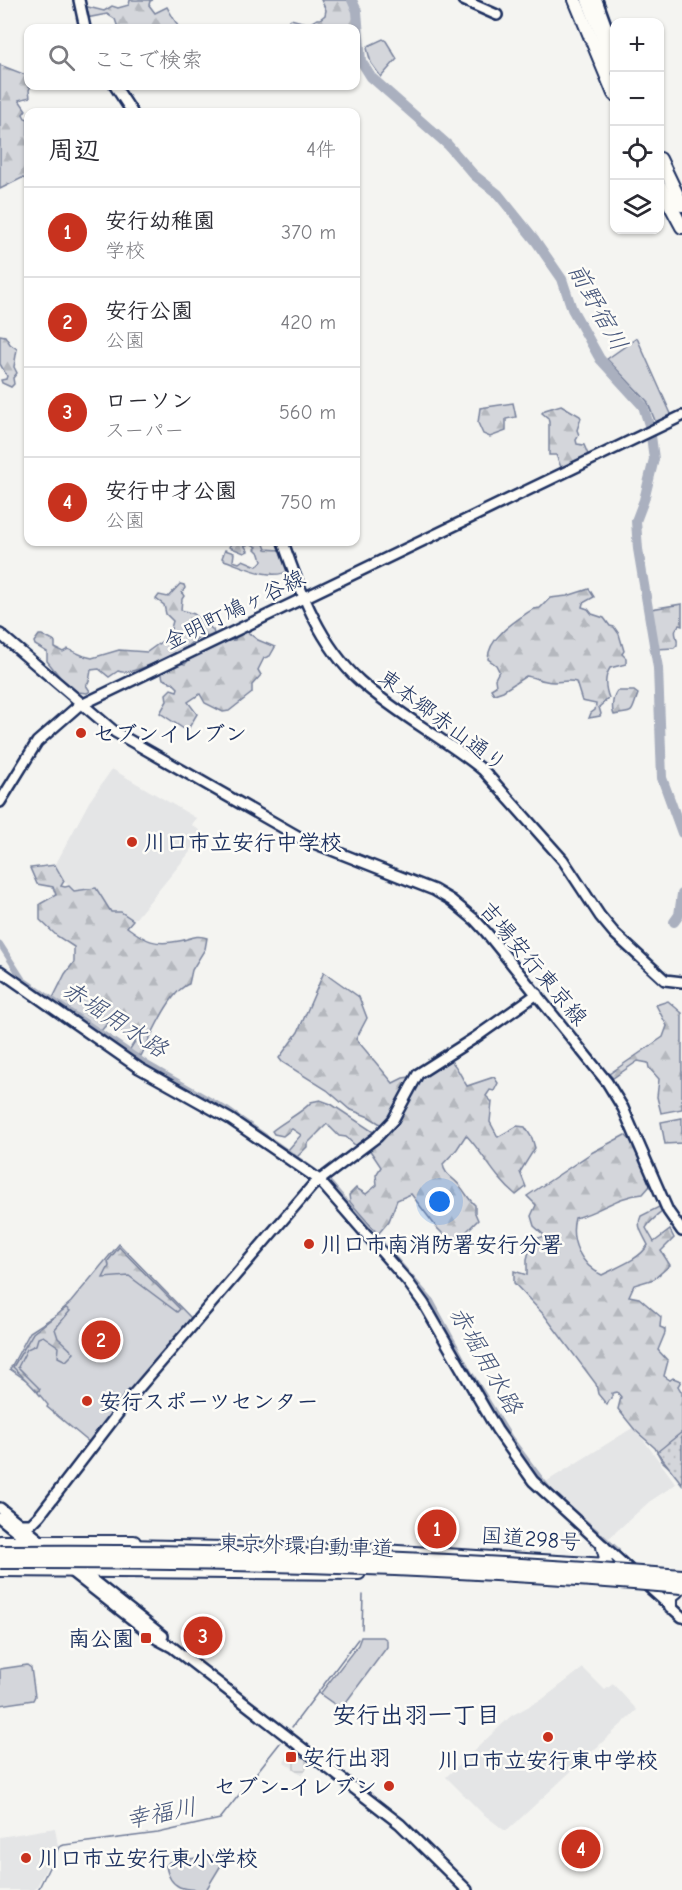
<!DOCTYPE html>
<html lang="ja">
<head>
<meta charset="utf-8">
<style>
	:root { --surface:#fff; --page:#f7f7f7; --text:#2b2b33; --muted:#7c7c81; --line:#e1e1e2; --accent:#c8321e }
	body { margin:0; font-family:"Comic Neue","Klee One",sans-serif; background:var(--page); color:var(--text) }
	.controls { position:absolute; right:18px; top:18px; display:grid; overflow:hidden; border-radius:12px; box-shadow:0 2px 4px #0004 }
	.controls button { width:54px; height:54px; display:grid; place-items:center; padding:0; border:0; border-bottom:2px solid var(--line); background:var(--surface); color:var(--text); font:30px sans-serif }
	.you { position:absolute; left:440px; top:1202px; width:21px; height:21px; margin:-15px; border:4px solid #fff; border-radius:50%; background:#1a73e8; box-shadow:0 0 0 9px #1a73e833 }
	.badge { display:grid; place-items:center; width:39px; height:39px; border-radius:50%; background:var(--accent); color:#fff; font-size:20px; font-weight:700 }
	.pin { position:absolute; translate:-50% -50%; border:3px solid #fff; box-shadow:0 2px 6px #0006 }
	.list { margin:0; padding:0; list-style:none }
	h2 { display:flex; justify-content:space-between; align-items:center; height:78px; margin:0; padding:0 24px; font-size:26px }
	h2 small { font-size:20px; font-weight:400; color:var(--muted) }
	.list li { display:grid; grid-template-columns:39px 1fr auto; gap:18px; align-items:center; box-sizing:border-box; height:90px; padding:0 24px; border-top:2px solid var(--line) }
	.list b { display:block; font-size:22px; white-space:nowrap }
	.list p { margin:0; font-size:20px; white-space:nowrap; color:var(--muted) }
	.list em { font-size:20px; font-style:normal; color:var(--muted) }
	.icon { flex:none; width:33px; height:33px; fill:none; stroke:currentColor; stroke-width:2; stroke-linecap:round; stroke-linejoin:round }
	.map { position:relative; flex:none; width:682px; height:1890px; overflow:hidden }
	.search { position:absolute; background:var(--surface); box-shadow:0 2px 4px #0004; left:24px; top:24px; width:336px; height:66px; display:flex; align-items:center; gap:15px; box-sizing:border-box; padding:0 21px; border-radius:12px; color:var(--muted); font-size:22px }
	.panel { position:absolute; background:var(--surface); box-shadow:0 2px 4px #0004; left:24px; top:108px; width:336px; height:438px; border-radius:12px }
	.map>svg:first-child { display:block }
	.built { fill:#e4e5e6 }
	.industrial { fill:url(#industrial-grid) }
	.green { fill:#d4d6db; stroke:#78829c; stroke-width:1.5 }
	.forest { fill:url(#forest-firs); stroke:#78829c; stroke-width:1.5 }
	.garden { fill:url(#garden-dots); stroke:#78829c; stroke-width:1.5 }
	.lines { fill:none; stroke-linecap:round; stroke-linejoin:round }
	.stream { stroke:#717c98; stroke-width:1.5 }
	.canal { stroke:#aab0bf; stroke-width:6 }
	.river { stroke:#aab0bf; stroke-width:10 }
	.secondary-casing { stroke:#1b2f5e; stroke-width:14 }
	.highway-casing { stroke:#1b2f5e; stroke-width:16 }
	.secondary { stroke:#fdfcf7; stroke-width:9 }
	.highway { stroke:#fdfcf7; stroke-width:12 }
	.highway-bridge-casing { stroke:#1b2f5e; stroke-width:16; stroke-linecap:butt }
	.highway-bridge { stroke:#fdfcf7; stroke-width:12 }
	.poi-dot { fill:#c8321e; stroke:#fdfcf7; stroke-width:2 }
	.labels { text-anchor:middle; stroke-width:5; stroke-linejoin:round; paint-order:stroke }
	.street-label { font-size:22px; fill:#1b2f5e; stroke:#fdfcf7 }
	.poi-label { font-size:22px; font-weight:bold; fill:#1b2f5e; stroke:#fdfcf7; text-anchor:start }
	.water-label { font-size:24px; font-style:italic; fill:#46567b; stroke:#fdfcf7 }
	.neighbourhood-label { font-size:24px; font-weight:bold; fill:#1b2f5e; stroke:#fdfcf7 }
</style>
</head>
<body>
<div class="map">
<svg width="682" height="1890" viewBox="0 0 682 1890">
	<defs>
		<pattern id="industrial-grid" width="8" height="8" patternUnits="userSpaceOnUse" patternTransform="scale(1.5)"><rect width="8" height="8" fill="#e4e5e6"/><path d="M0 4h8M4 0v8" fill="none" stroke="#c3c5c8"/></pattern>
		<pattern id="forest-firs" width="22" height="20" patternUnits="userSpaceOnUse" patternTransform="scale(1.5)"><rect width="22" height="20" fill="#d4d6db"/><path d="M5 1l3.5 6h-7zM16 11l3.5 6h-7z" fill="#b5b8be"/></pattern>
		<pattern id="garden-dots" width="8" height="8" patternUnits="userSpaceOnUse" patternTransform="scale(1.5)"><rect width="8" height="8" fill="#d4d6db"/><path d="M2 2h.1M6 6h.1" fill="none" stroke="#b5b8be" stroke-width="1.8" stroke-linecap="round"/></pattern>
	</defs>
	<rect width="100%" height="100%" fill="#f4f4f1"/>
	<filter id="ink" filterUnits="userSpaceOnUse"><feTurbulence type="fractalNoise" baseFrequency=".0167" numOctaves="2"/><feDisplacementMap in="SourceGraphic" scale="12" xChannelSelector="R" yChannelSelector="G"/><feConvolveMatrix kernelMatrix="1 2 1 2 8 2 1 2 1" color-interpolation-filters="sRGB"/></filter>
	<g filter="url(#ink)">
		<g class="built">
			<polygon points="112,769 196,818 192,825 202,832 190,852 136,918 118,920 51,873 89,802"/>
			<polygon points="634,1427 676,1484 649,1502 608,1539 558,1498 544,1483"/>
			<polygon points="583,1668 605,1690 613,1684 637,1710 508,1830 504,1830 482,1813 446,1777 511,1716 544,1698"/>
			<polygon points="55,1828 58,1846 35,1890 0,1890 0,1837"/>
		</g>
		<polygon class="industrial" points="295,1748 312,1761 302,1775 284,1762"/>
		<g class="green">
			<polygon points="383,39 386,41 397,59 381,77 371,63 367,48 368,46"/>
			<polygon points="637,338 672,416 656,423 647,401 607,359"/>
			<polygon points="119,1244 193,1320 90,1443 47,1407 48,1405 29,1382 10,1369 30,1332 55,1316 71,1302"/>
			<polygon points="361,1637 383,1637 387,1640 387,1647 341,1709 320,1694 358,1645"/>
			<polygon points="27,1665 31,1668 35,1696 33,1700 0,1705 0,1669"/>
			<path d="M223,1854L226,1857L206,1890C185,1890 170,1890 166,1866L169,1862Z"/>
		</g>
		<g class="forest">
			<polygon points="130,0 153,0 150,1 149,5 155,13 167,7 179,28 153,28 148,26 145,28 118,28 115,19 107,14 86,18 84,6 104,11 112,6 118,8 129,5"/>
			<polygon points="321,0 348,0 355,13 357,40 356,40 356,28 277,28 273,25 281,27 291,19 309,24 317,19 320,19 325,15 326,10"/>
			<polygon points="0,65 26,75 28,78 28,86 31,86 29,90 30,97 19,100 26,110 23,114 25,118 28,119 28,179 22,178 0,189"/>
			<polygon points="0,335 5,336 10,344 17,349 14,367 17,373 13,378 14,384 11,387 2,383 1,380 6,379 7,376 0,364"/>
			<polygon points="513,403 516,417 506,419 506,431 490,437 483,434 478,423 480,408"/>
			<polygon points="561,405 580,416 581,418 577,430 579,435 576,440 577,444 584,445 589,457 564,469 561,467 556,455 549,455 549,422 548,418 542,413 545,410"/>
			<path d="M232,542H263L266,549L281,550L289,570C273,582 242,566 224,560L222,558L225,550L234,553L233,561L239,563L243,560L257,566L262,561L260,554L255,549L257,547L248,542L247,545H244L248,551L244,553L229,547Z"/>
			<path d="M180,584L184,585L185,588L182,593L184,596L182,599L181,610L194,614L213,630L214,634C208,637 206,637 201,637C196,638 189,645 185,648C172,655 130,677 118,671L109,677L99,669L91,670L89,682L86,685L90,691L87,693L78,692L60,677L47,661V652L35,645L34,642L39,635H42L55,642V648L63,652L68,649L84,656L92,658L119,650L147,652L172,634L171,628L173,621L166,614L164,605L156,599L159,595L168,597Z"/>
			<path d="M589,589L594,597L583,603L582,607L588,609L592,614L604,618L610,626L614,627L619,634L624,651L622,654L626,658V664L610,668C604,678 605,687 609,698L599,707L601,714L600,716L589,718L591,713L595,710L596,704L582,701L576,682C566,679 556,684 546,681C539,680 533,677 526,676L503,691L494,694L491,689L496,686L495,679L499,671L496,665L488,659C488,637 517,620 533,609L540,608L550,598L567,596Z"/>
			<path d="M682,604V626L679,625C671,633 679,637 677,645L674,648L656,649L651,609Z"/>
			<path d="M246,631L258,640L275,647L270,656L264,658L258,670L261,675L252,685V693L229,711L223,712L205,703L200,694L188,702L197,714L187,731L160,713L167,701L166,694L171,689L177,691L178,688L173,683L163,679L161,671C168,667 177,661 185,664C196,651 218,641 235,640L236,636Z"/>
			<path d="M617,691H634L638,694C630,716 635,711 614,715C611,708 613,696 617,691Z"/>
			<path d="M55,865L64,881L61,886L65,887L69,886L74,891L96,888L111,912H121L133,920L127,927C146,941 155,946 179,941C190,939 196,934 207,938L205,949L192,970L189,984C170,990 150,1039 141,1056L132,1053L130,1049L139,1035L135,1031H131L125,1034L108,1023L100,1032L53,998L65,974L74,962V947L57,936L40,920V904L56,895L53,887L37,884L30,868Z"/>
			<path d="M324,972L359,997L367,1018L356,1039L393,1083L403,1078L410,1077C407,1092 392,1114 382,1125L369,1117L349,1109L327,1090L282,1062L279,1058L298,1032Z"/>
			<polygon points="668,1001 682,1013 682,1109 661,1113 657,1097 659,1079 649,1068 648,1063 638,1061 613,1078 609,1074 663,1037 667,1026 656,1005"/>
			<path d="M450,1060C458,1067 461,1077 467,1086L494,1077L498,1083L494,1091L490,1090L486,1096L492,1102L490,1122L498,1137L517,1126L525,1127L532,1138L535,1148L520,1172L526,1187L516,1195C494,1177 484,1154 466,1135L457,1149L443,1164C444,1175 454,1178 460,1186C466,1193 468,1199 475,1205V1213L478,1220L463,1235L451,1242L437,1228L411,1194L397,1200L389,1221L378,1234L350,1202L349,1195L356,1188L366,1194L377,1185L376,1175L381,1167L369,1149C373,1145 379,1141 383,1137C405,1109 413,1070 450,1060Z"/>
			<path d="M320,1100L331,1104L375,1133L356,1146L346,1137L339,1136L327,1124L307,1144V1147L297,1157L288,1150L301,1135L292,1129L283,1136L274,1134L272,1131C281,1123 306,1110 311,1102Z"/>
			<polygon points="682,1118 682,1143 665,1144 661,1122"/>
			<path d="M625,1135C640,1148 648,1168 650,1186L643,1194C616,1196 601,1212 575,1218C569,1241 581,1265 602,1275C617,1267 639,1260 648,1245C643,1234 636,1227 641,1216L661,1206L663,1211C658,1215 649,1222 646,1228L654,1242L670,1230L674,1238L661,1251L670,1265L654,1279L634,1285L629,1296L639,1298L661,1317L660,1327L665,1329V1333L658,1350L668,1361L664,1376L670,1380L673,1378L681,1381L678,1386L682,1393V1479L662,1461L655,1448L635,1430L618,1409L621,1397L617,1392L612,1393V1398L609,1401L607,1405L598,1394L596,1384L545,1316L514,1283V1271L527,1275V1259L532,1240L545,1236L534,1226L531,1216L536,1205L527,1196L593,1152Z"/>
			<polygon points="119,1247 180,1309 177,1312 129,1276 103,1278 109,1266 108,1261"/>
			<polygon points="66,1308 70,1311 55,1329 58,1338 74,1353 66,1361 58,1357 59,1347 43,1336 38,1338 36,1345 27,1349 18,1367 40,1389 38,1392 13,1367 33,1333"/>
		</g>
		<polygon class="garden" points="682,1432 682,1484 657,1452"/>
		<g class="lines">
			<g class="stream">
				<polyline points="680,1607 682,1609"/>
				<polyline points="362,1629 363,1595"/>
				<polyline points="292,1727 358,1639"/>
				<polyline points="38,1890 59,1847 64,1845 158,1833 220,1819 280,1743"/>
			</g>
			<g class="canal">
				<polyline points="0,944 23,980 147,1064 227,1110 314,1171"/>
				<polyline points="329,1183 431,1301 468,1370 510,1438 549,1490"/>
				<polyline points="567,1507 617,1550"/>
			</g>
			<g class="river">
				<polyline points="352,0 357,11 361,61 371,77 448,145 474,175 498,194 535,240 562,279 572,309 600,359 643,406 650,428 654,459 644,500 636,521 638,549 658,668 662,778 682,833"/>
				<polyline points="674,922 679,915 682,894"/>
			</g>
			<g class="secondary-casing">
				<g id="secondary">
					<polyline points="79,0 85,28"/>
					<polyline points="463,0 497,15"/>
					<polyline points="597,0 614,47"/>
					<polyline points="115,86 132,112"/>
					<path d="M283,542C300,591 320,645 360,681C398,715 444,738 483,770L563,860L600,916L615,934L665,980L682,982"/>
					<polyline points="0,634 115,732 301,838 434,890 451,900 475,920 486,932 607,1082 623,1108 668,1211 682,1231"/>
					<polyline points="0,802 37,742 77,707 682,416"/>
					<polyline points="0,971 139,1068 230,1119 318,1179 408,1282 424,1304 497,1430 533,1481 633,1573"/>
					<polyline points="0,1508 42,1542"/>
					<polyline points="0,1518 31,1543"/>
					<polyline points="20,1524 31,1524 40,1515 126,1403 312,1186 377,1137 393,1120 418,1074 476,1037 537,994"/>
					<polyline points="69,1570 157,1639 172,1647 400,1824 467,1890"/>
					<polyline points="80,1570 163,1636"/>
					<polyline points="643,1582 682,1617"/>
				</g>
			</g>
			<g class="highway-casing">
				<g id="highway">
					<polyline points="575,0 614,94"/>
					<polyline points="588,0 614,66"/>
					<polyline points="660,159 682,205"/>
					<polyline points="660,186 682,227"/>
					<polyline points="0,1542 134,1542"/>
					<polyline points="125,1546 382,1551 607,1565"/>
					<polyline points="603,1564 606,1558 603,1547"/>
					<polyline points="0,1570 359,1573"/>
					<polyline points="671,1607 671,1596 677,1591"/>
				</g>
			</g>
			<use href="#secondary" class="secondary"/>
			<use href="#highway" class="highway"/>
			<g class="highway-bridge-casing">
				<g id="highway-bridge">
					<path d="M0,1552C228,1550 455,1558 682,1576"/>
					<path d="M0,1562C228,1561 455,1568 682,1587"/>
				</g>
			</g>
			<use href="#highway-bridge" class="highway-bridge"/>
		</g>
	</g>
	<g class="poi-dot">
		<circle cx="81" cy="733" r="6"/>
		<circle cx="132" cy="842" r="6"/>
		<circle cx="309" cy="1244" r="6"/>
		<circle cx="87" cy="1401" r="6"/>
		<rect x="140" y="1632" width="12" height="12" rx="3"/>
		<circle cx="548" cy="1737" r="6"/>
		<rect x="285" y="1751" width="12" height="12" rx="3"/>
		<circle cx="389" cy="1786" r="6"/>
		<circle cx="26" cy="1858" r="6"/>
	</g>
	<g class="labels">
		<g class="street-label">
			<text transform="translate(234 609) rotate(-26)" y="8">金明町鳩ヶ谷線</text>
			<text transform="translate(443 720) rotate(37)" y="8">東本郷赤山通り</text>
			<text transform="translate(534 963) rotate(50)" y="8">吉場安行東京線</text>
			<text transform="translate(531 1538) rotate(4)" y="8">国道298号</text>
			<text transform="translate(306 1545) rotate(2)" y="8">東京外環自動車道</text>
		</g>
		<g class="poi-label">
			<text x="93" y="741">セブンイレブン</text>
			<text x="144" y="850">川口市立安行中学校</text>
			<text x="321" y="1252">川口市南消防署安行分署</text>
			<text x="99" y="1409">安行スポーツセンター</text>
			<text x="134" y="1646" text-anchor="end">南公園</text>
			<text x="303" y="1765">安行出羽</text>
			<text x="548" y="1768" text-anchor="middle">川口市立安行東中学校</text>
			<text x="377" y="1794" text-anchor="end">セブン-イレブン</text>
			<text x="38" y="1866">川口市立安行東小学校</text>
		</g>
		<g class="water-label">
			<text transform="translate(598 307) rotate(61)" y="8">前野宿川</text>
			<text transform="translate(115 1019) rotate(33)" y="8">赤堀用水路</text>
			<text transform="translate(486 1360) rotate(60)" y="8">赤堀用水路</text>
			<text transform="translate(161 1813) rotate(-11)" y="8">幸福川</text>
		</g>
		<g class="neighbourhood-label">
			<text x="416" y="1723">安行出羽一丁目</text>
		</g>
	</g>
</svg>
<div class="controls">
<button>+</button>
<button>−</button>
<button><svg class="icon" aria-label="locate" viewBox="0 0 24 24"><circle cx="12" cy="12" r="6"/><path d="M12 2v4M12 18v4M2 12h4M18 12h4"/></svg></button>
<button><svg class="icon" aria-label="layers" viewBox="0 0 24 24"><path d="M12 4l9 5-9 5-9-5zM3 14l9 5 9-5"/></svg></button>
</div>
<div class="you"></div>
<div class="pin badge" style="left:437px;top:1529px">1</div>
<div class="pin badge" style="left:101px;top:1340px">2</div>
<div class="pin badge" style="left:203px;top:1636px">3</div>
<div class="pin badge" style="left:581px;top:1849px">4</div>
<div class="search"><svg class="icon" aria-label="search" viewBox="0 0 24 24"><circle cx="10" cy="10" r="6"/><path d="M15 15l6 6"/></svg>ここで検索</div>
<section class="panel">
<h2>周辺<small>4件</small></h2>
<ul class="list">
<li><span class="badge">1</span><div><b>安行幼稚園</b><p>学校</p></div><em>370 m</em></li>
<li><span class="badge">2</span><div><b>安行公園</b><p>公園</p></div><em>420 m</em></li>
<li><span class="badge">3</span><div><b>ローソン</b><p>スーパー</p></div><em>560 m</em></li>
<li><span class="badge">4</span><div><b>安行中才公園</b><p>公園</p></div><em>750 m</em></li>
</ul>
</section>
</div>
</body>
</html>
